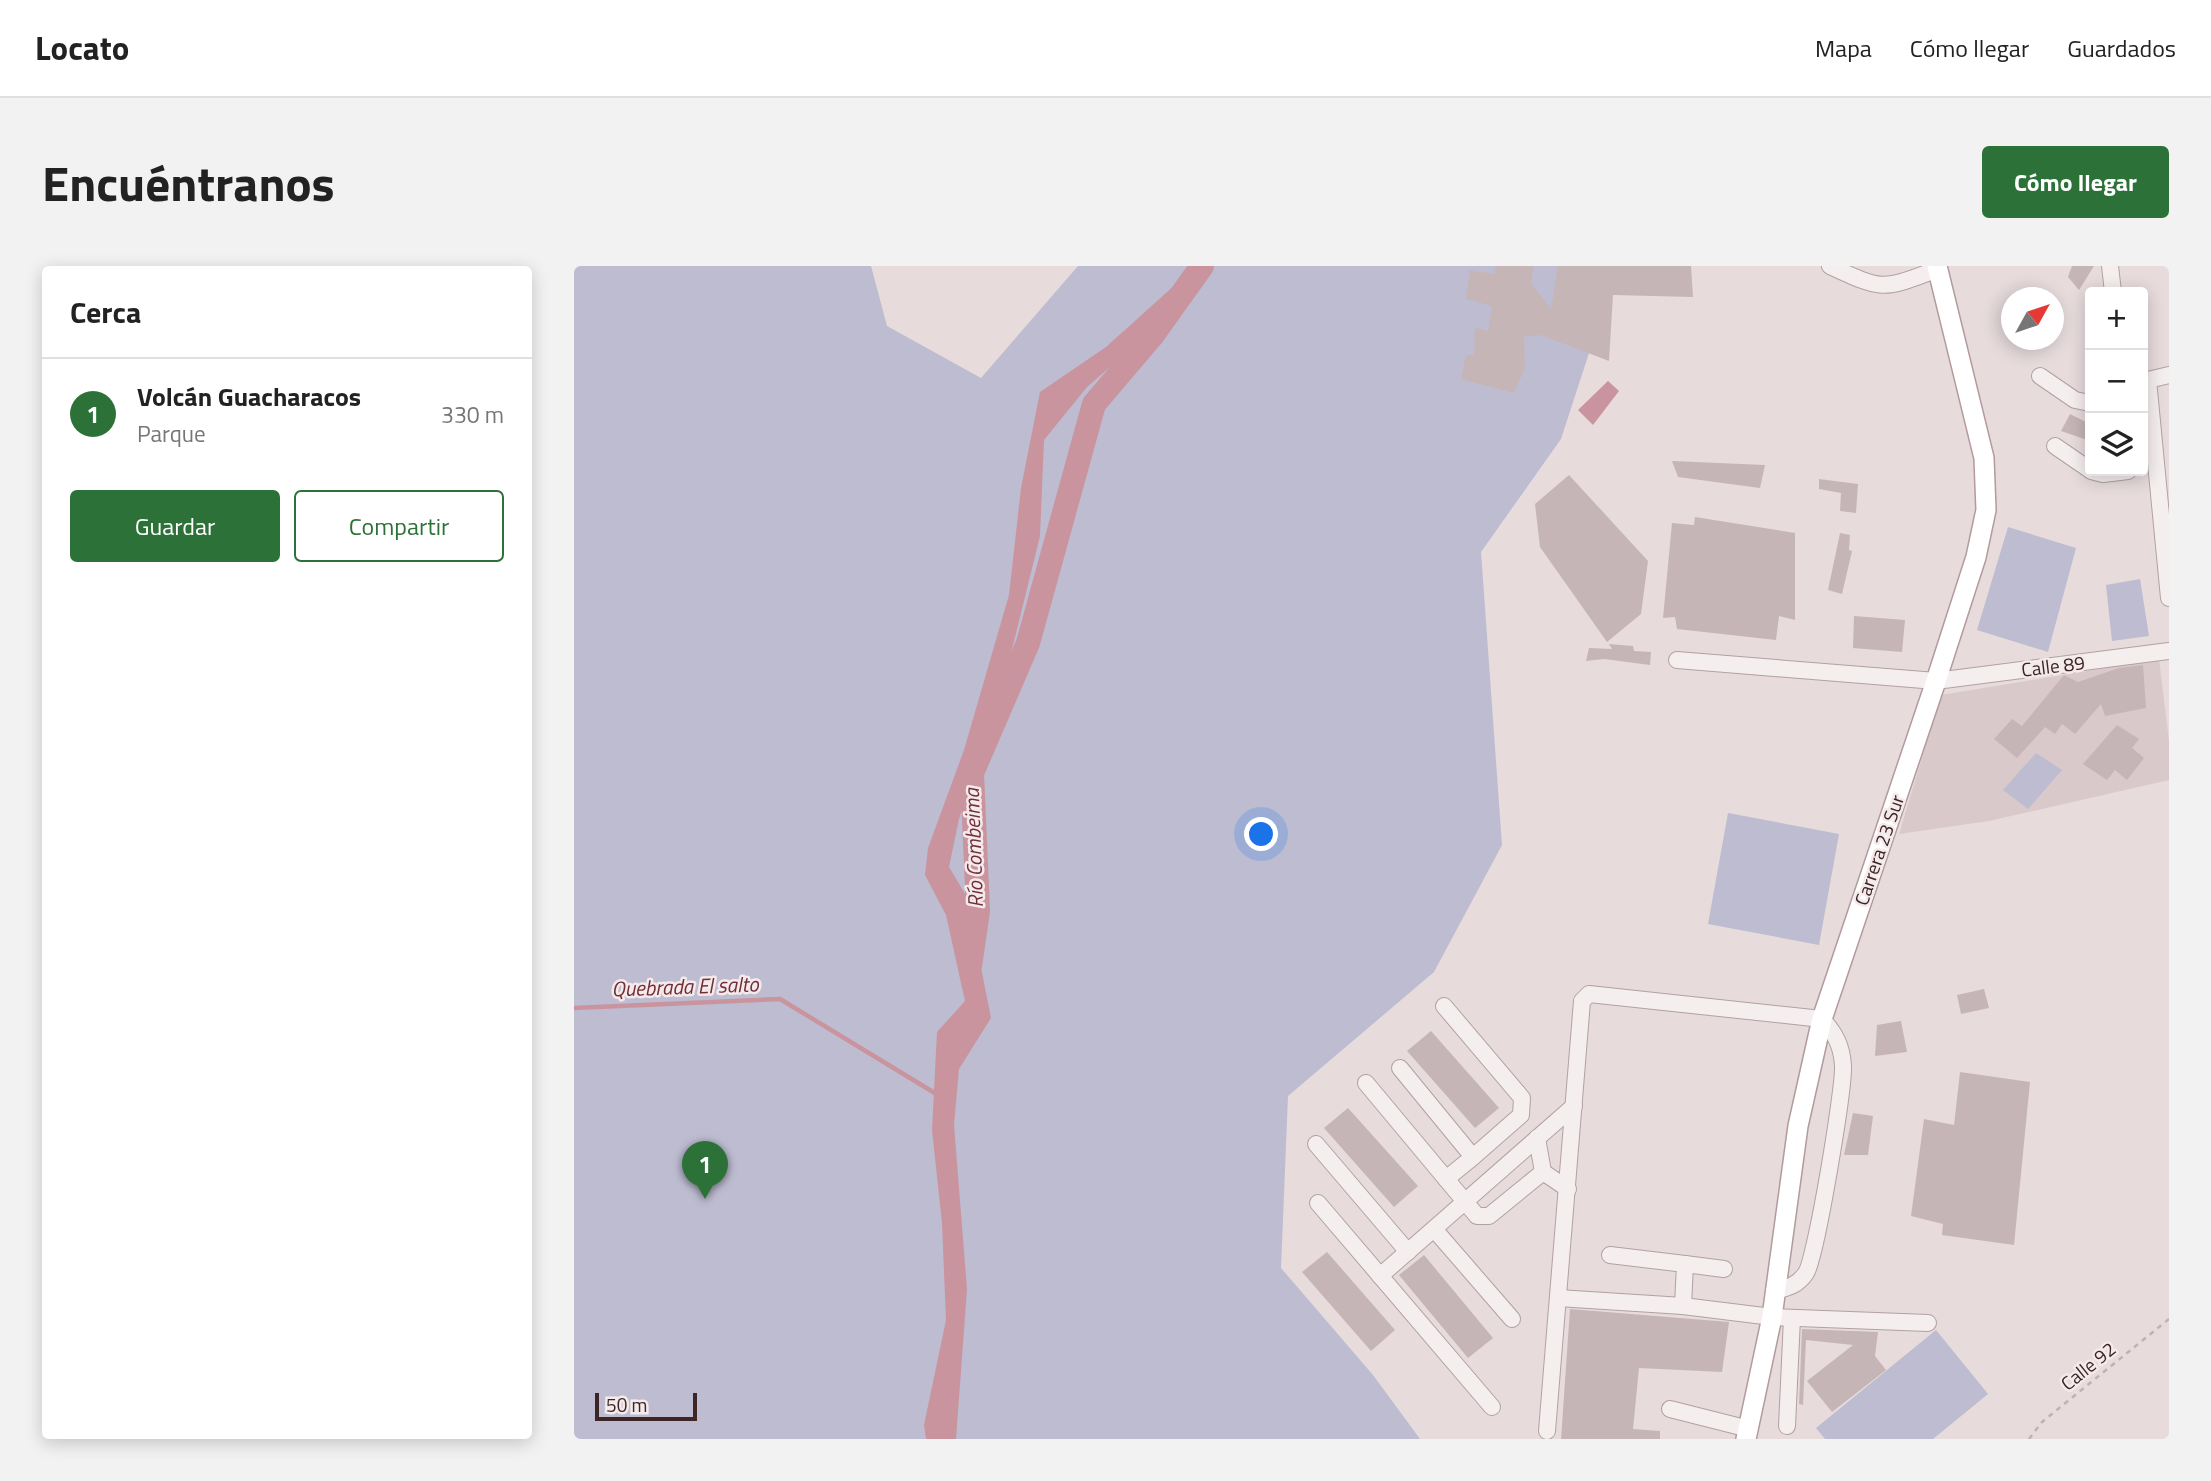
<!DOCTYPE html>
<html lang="es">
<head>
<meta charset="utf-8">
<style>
	:root { --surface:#fff; --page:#f2f2f2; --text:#222; --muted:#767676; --line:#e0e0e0; --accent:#2c7238 }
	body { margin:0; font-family:"Titillium Web",sans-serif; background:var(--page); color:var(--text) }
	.controls { position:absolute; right:21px; top:21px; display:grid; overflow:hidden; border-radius:7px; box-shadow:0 4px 18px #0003 }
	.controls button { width:63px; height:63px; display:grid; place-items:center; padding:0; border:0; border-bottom:2px solid var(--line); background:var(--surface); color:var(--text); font:35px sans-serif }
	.compass { position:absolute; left:1427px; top:21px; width:63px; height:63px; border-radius:50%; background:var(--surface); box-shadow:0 4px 18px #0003; rotate:50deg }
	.scale { position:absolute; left:21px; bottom:18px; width:102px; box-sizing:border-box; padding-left:7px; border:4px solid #3d2526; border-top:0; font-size:19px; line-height:24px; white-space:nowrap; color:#3d2526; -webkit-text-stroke:5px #f4eaeb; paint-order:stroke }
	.you { position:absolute; left:688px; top:569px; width:24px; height:24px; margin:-18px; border:5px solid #fff; border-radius:50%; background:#1a73e8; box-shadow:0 0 0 10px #1a73e833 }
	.badge { display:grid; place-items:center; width:46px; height:46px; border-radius:50%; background:var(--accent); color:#fff; font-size:23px; font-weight:700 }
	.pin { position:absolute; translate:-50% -58px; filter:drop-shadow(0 2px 4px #0008) }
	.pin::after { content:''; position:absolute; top:37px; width:24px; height:21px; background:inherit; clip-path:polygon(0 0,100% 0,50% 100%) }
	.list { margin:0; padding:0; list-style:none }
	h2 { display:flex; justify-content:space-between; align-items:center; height:91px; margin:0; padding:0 28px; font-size:30px }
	h2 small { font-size:23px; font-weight:400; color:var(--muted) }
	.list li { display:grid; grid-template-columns:46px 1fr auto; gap:21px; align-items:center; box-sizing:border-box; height:112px; padding:0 28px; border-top:2px solid var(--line) }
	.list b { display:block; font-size:26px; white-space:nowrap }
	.list p { margin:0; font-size:23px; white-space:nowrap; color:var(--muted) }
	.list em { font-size:23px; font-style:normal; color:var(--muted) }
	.actions { display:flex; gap:14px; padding:21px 28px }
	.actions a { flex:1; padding:16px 0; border:2px solid var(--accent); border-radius:7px; text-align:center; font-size:24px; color:var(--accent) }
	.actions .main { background:var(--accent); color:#fff }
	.icon { flex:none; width:38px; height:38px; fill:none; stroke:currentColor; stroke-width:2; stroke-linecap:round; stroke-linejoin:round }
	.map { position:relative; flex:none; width:1595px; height:1173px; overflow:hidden; border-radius:7px }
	header { display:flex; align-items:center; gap:42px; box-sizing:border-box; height:98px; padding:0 35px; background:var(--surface); border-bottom:2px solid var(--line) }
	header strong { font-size:33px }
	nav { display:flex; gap:38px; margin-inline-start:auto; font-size:24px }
	.intro { display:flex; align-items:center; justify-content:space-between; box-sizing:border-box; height:168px; padding:0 42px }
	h1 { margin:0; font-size:49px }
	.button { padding:18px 32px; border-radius:7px; background:var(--accent); color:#fff; font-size:24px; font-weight:700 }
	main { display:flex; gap:42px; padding:0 42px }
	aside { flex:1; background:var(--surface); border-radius:7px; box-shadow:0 4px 18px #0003 }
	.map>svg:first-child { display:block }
	.built { fill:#d9c9ca }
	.green { fill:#bdbcd1 }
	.water { fill:#c9949d }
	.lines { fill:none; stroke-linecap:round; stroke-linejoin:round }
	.stream { stroke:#c9949d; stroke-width:4.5 }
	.river { stroke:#c9949d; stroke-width:24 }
	.building { fill:#c6b5b6 }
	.minor-casing { stroke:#b1a1a2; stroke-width:18 }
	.major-casing { stroke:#b39a9c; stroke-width:22 }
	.path { stroke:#beb2b2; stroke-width:2.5; stroke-dasharray:5 5; stroke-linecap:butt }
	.minor { stroke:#f5eeee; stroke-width:16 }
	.major { stroke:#fff; stroke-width:19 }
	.labels { text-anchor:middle; stroke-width:5; stroke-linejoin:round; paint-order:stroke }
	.street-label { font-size:19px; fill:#3d2526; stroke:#f4eaeb }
	.water-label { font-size:21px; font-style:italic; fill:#722d36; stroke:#f4eaeb }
</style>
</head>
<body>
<header>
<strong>Locato</strong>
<nav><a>Mapa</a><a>Cómo llegar</a><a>Guardados</a></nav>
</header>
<div class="intro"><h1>Encuéntranos</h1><a class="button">Cómo llegar</a></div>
<main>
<aside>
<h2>Cerca<small></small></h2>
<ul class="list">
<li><span class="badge">1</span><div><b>Volcán Guacharacos</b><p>Parque</p></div><em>330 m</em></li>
</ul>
<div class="actions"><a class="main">Guardar</a><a>Compartir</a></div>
</aside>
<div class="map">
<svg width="1595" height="1173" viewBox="0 0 1595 1173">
	<rect width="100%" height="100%" fill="#e7dbdc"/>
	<polygon class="built" points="1585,393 1595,475 1595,514 1415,555 1325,568 1367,429"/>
	<g class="green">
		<polygon points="0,0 297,0 313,60 407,112 504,0 989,0 1015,87 987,173 907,286 928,579 860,706 714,830 707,1002 799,1109 846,1173 0,1173"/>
		<polygon points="1434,261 1502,282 1474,386 1403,364"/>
		<polygon points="1566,313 1575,370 1538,375 1532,319"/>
		<polygon points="1462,487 1488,504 1454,543 1429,524"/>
		<polygon points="1154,547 1265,568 1245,679 1134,658"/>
		<polygon points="1362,1064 1414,1128 1359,1173 1251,1173 1242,1162"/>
	</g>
	<g class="water">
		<polygon points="622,0 636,0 583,60 513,121 470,174 466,270 431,412 385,553 375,601 393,631 417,752 385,803 380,859 393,1023 382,1173 352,1173 350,1159 372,1054 368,957 358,864 363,766 391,735 372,649 351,609 354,582 390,484 435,329 447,222 466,126 532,81"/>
		<polygon points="1034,115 1045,125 1019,159 1004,144"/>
	</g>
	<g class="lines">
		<polyline class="stream" points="0,742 206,733 364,829"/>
		<polyline class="river" points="396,700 404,645 398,507 454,377 520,138 578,70 628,0"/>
	</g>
	<g class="building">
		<polygon points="922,0 960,0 957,17 977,43 984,0 1117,0 1119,31 1039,29 1035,95 967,69 950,71 951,102 940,127 887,113 892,89 900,89 901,62 914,65 918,40 892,33 896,4 920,8"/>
		<polygon points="1498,0 1520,0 1505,24 1494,11"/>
		<polygon points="1496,148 1516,158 1516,175 1487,165"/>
		<polygon points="1098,195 1191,199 1186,222 1104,211"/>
		<polygon points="995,209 1074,295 1067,348 1033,376 966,281 961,238"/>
		<polygon points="1245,213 1284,218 1282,247 1266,245 1267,227 1245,223"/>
		<polygon points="1121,251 1221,267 1221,354 1205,350 1202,374 1103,363 1101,351 1089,352 1098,257 1120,259"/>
		<polygon points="1266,267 1276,269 1275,284 1278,285 1268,328 1254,324"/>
		<polygon points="1280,350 1331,354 1328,386 1279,382"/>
		<polygon points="1035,378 1059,380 1060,385 1077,386 1076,399 1030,393 1012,395 1015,382 1038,383"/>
		<polygon points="1569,399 1572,442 1531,450 1527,438 1501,468 1488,458 1481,468 1471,461 1443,492 1420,473 1438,453 1448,460 1490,409 1504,416 1545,402"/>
		<polygon points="1543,459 1565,473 1558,482 1570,492 1553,514 1541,504 1533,514 1509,498"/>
		<polygon points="1410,723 1415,742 1387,748 1383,729"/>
		<polygon points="1327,755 1333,786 1301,790 1303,759"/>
		<polygon points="857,765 925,842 901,862 833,785"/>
		<polygon points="1386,806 1456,816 1440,979 1368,969 1369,958 1337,950 1350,853 1380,859"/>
		<polygon points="774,842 844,920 820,941 750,862"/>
		<polygon points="1279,847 1299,850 1294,889 1270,889"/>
		<polygon points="753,986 821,1064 797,1085 728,1006"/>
		<polygon points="850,989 919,1072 894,1092 825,1009"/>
		<polygon points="996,1043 1155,1056 1148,1106 1065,1102 1059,1163 1086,1165 1086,1173 987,1173"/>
		<polygon points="1228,1063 1304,1066 1301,1090 1312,1104 1258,1146 1233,1115 1279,1079 1232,1074 1229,1139 1225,1138"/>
	</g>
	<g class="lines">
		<g class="minor-casing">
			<g id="minor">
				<path d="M1256,0C1310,25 1308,24 1364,3"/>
				<polyline points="1536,0 1539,26"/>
				<polyline points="1466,110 1501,134 1516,137"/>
				<polyline points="1574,114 1595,332"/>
				<polyline points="1574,114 1595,109"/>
				<polyline points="1481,180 1516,204"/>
				<polyline points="1517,205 1529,208 1554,205"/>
				<polyline points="1103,394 1362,415 1595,385"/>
				<polyline points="870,740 948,832 947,849 899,891"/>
				<polyline points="826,802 899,891 872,913"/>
				<polyline points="792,817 903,950 915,950 969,906"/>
				<polyline points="963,872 969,906 994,923"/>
				<polyline points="742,878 834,986"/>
				<polyline points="744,937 918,1141"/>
				<polyline points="860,963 938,1053"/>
				<polyline points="1036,989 1111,998 1109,1040"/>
				<polyline points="1111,998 1150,1003"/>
				<polyline points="806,1010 1000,840"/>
				<polyline points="984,1032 1109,1040 1198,1051 1354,1057"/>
				<polyline points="1096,1143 1175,1163"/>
				<polyline points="1213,1160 1218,1052"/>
				<path d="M973,1165L1008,735L1015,728L1248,753C1261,767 1268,780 1269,800C1270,823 1242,992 1232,1007C1224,1019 1214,1022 1200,1025"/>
			</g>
		</g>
		<g class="major-casing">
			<polyline id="major" points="1172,1173 1198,1051 1224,860 1248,753 1362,415 1402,291 1412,244 1410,192 1363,0"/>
		</g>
		<polyline class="path" points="1455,1173 1468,1156 1595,1053"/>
		<use href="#minor" class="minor"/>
		<use href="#major" class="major"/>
	</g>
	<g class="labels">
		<g class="street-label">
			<text transform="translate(1479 400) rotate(-7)" y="7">Calle 89</text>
			<text transform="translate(1305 584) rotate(-71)" y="7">Carrera 23 Sur</text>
			<text transform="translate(1514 1100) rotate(-39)" y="7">Calle 92</text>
		</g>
		<g class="water-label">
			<text transform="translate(400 582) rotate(-92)" y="7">Río Combeima</text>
			<text transform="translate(111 721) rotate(-2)" y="7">Quebrada El salto</text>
		</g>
	</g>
</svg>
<div class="controls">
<button>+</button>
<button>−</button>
<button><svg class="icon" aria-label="layers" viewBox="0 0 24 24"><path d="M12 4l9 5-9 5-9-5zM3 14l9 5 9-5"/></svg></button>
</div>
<svg class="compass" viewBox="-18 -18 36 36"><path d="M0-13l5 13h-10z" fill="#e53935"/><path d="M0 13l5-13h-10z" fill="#767676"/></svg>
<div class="scale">50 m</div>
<div class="you"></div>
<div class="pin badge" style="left:131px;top:933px">1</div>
</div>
</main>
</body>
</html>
